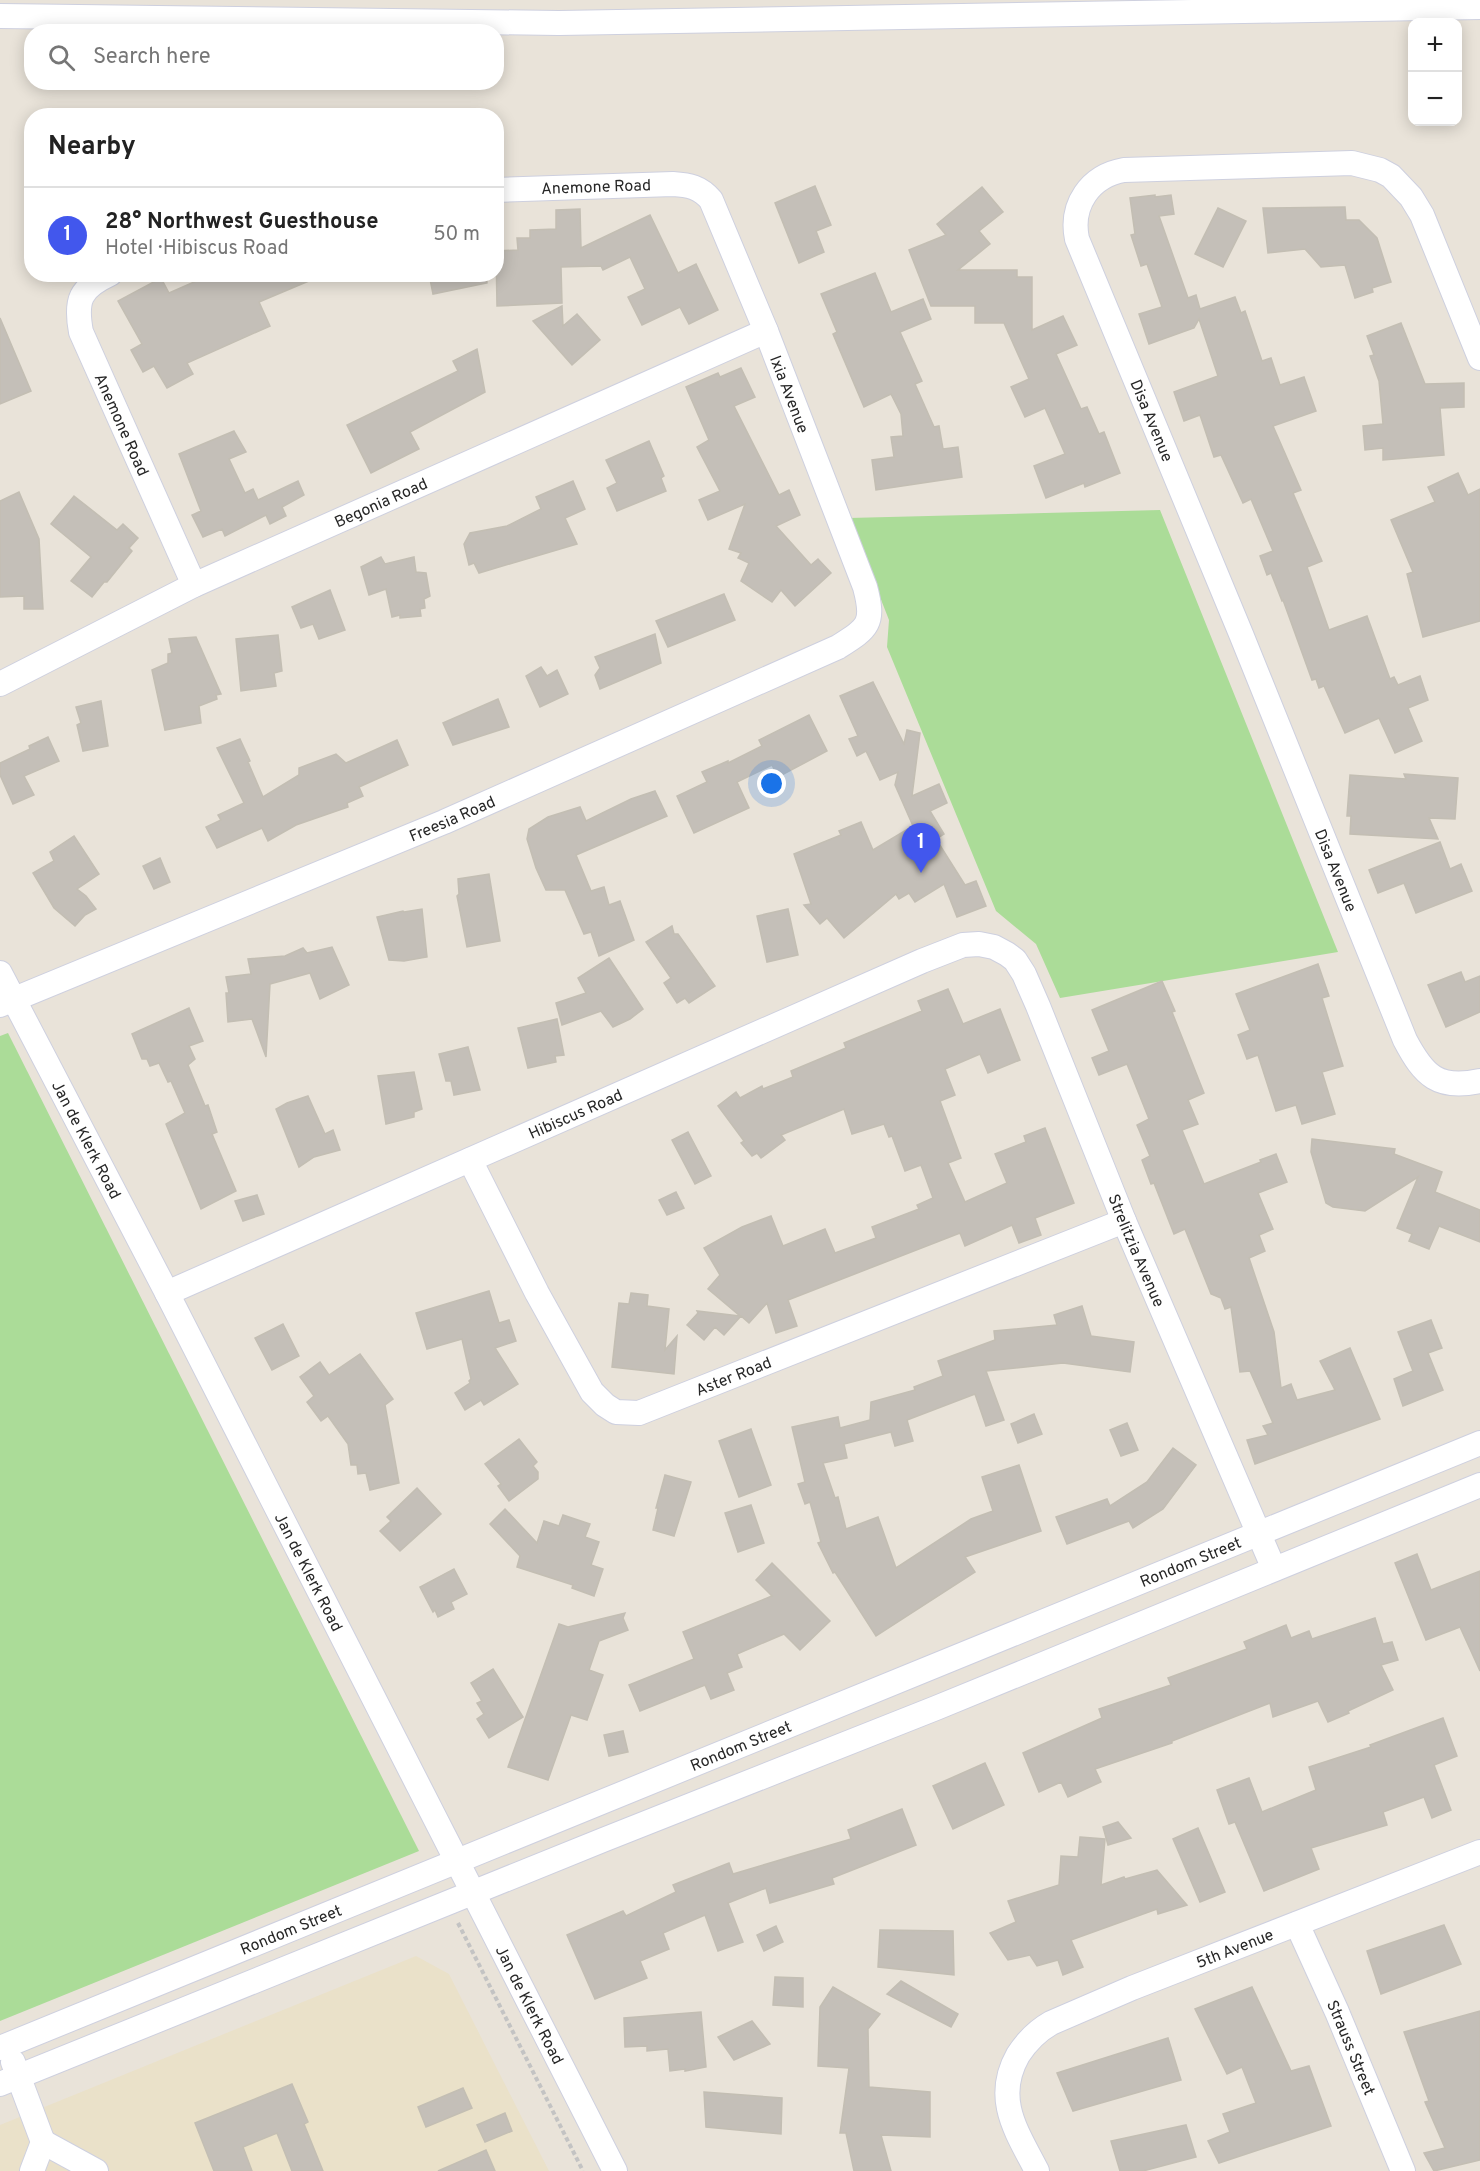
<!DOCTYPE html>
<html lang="en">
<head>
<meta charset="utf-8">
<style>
	:root { --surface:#fff; --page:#f2f2f2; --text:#222; --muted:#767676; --line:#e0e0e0; --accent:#4257ed }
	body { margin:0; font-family:Overpass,sans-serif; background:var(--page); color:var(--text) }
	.controls { position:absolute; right:18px; top:18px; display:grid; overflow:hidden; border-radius:12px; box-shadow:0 3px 15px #0003 }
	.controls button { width:54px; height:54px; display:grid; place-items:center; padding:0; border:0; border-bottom:2px solid var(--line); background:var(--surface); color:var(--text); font:30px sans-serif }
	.you { position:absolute; left:772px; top:784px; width:21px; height:21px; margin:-15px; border:4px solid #fff; border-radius:50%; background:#1a73e8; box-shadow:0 0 0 9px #1a73e833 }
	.badge { display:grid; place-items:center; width:39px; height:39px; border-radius:50%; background:var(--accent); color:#fff; font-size:20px; font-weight:700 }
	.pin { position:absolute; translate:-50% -50px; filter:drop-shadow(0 2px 3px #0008) }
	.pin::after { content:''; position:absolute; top:32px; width:21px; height:18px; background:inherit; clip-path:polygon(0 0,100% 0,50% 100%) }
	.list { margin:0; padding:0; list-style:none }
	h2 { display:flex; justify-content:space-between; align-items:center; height:78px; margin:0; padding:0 24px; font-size:26px }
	h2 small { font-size:20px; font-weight:400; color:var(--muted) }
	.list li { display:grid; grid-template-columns:39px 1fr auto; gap:18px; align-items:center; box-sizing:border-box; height:96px; padding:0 24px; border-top:2px solid var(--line) }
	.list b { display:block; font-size:22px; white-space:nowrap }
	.list p { margin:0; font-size:20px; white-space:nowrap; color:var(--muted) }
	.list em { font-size:20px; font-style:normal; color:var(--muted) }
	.icon { flex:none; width:33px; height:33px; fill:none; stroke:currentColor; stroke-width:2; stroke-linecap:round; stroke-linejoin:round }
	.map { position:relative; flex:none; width:1480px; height:2171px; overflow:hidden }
	.search { position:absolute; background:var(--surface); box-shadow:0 3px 15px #0003; left:24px; top:24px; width:480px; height:66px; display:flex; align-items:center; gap:15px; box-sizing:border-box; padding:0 21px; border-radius:24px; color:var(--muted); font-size:22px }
	.panel { position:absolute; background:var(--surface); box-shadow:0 3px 15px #0003; left:24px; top:108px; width:480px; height:174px; border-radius:24px }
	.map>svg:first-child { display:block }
	.education { fill:#eae1c9 }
	.green { fill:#abdc98 }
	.building { fill:#c4bfb8; stroke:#c3beb3; stroke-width:1.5 }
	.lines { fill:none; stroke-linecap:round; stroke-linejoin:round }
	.minor-casing { stroke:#ced0df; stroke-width:26 }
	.path { stroke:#c3c3c3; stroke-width:4; stroke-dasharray:4.5 3; stroke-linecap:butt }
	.minor { stroke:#fff; stroke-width:24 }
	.labels { text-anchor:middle; stroke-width:6; stroke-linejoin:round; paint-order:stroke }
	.street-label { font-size:16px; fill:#272727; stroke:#fff }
</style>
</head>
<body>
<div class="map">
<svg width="1480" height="2171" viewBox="0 0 1480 2171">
	<rect width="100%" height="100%" fill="#e9e3d9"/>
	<polygon class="education" points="416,1956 449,1974 549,2171 0,2171 0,2125"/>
	<g class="green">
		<polygon points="1160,510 1338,952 1060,998 1036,944 996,911 887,647 889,620 849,518"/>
		<polygon points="8,1033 419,1851 0,2021 0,1036"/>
	</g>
	<g class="building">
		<polygon points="815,186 831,225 816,231 824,252 799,263 775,203"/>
		<polygon points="982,187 1003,212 979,231 990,244 958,270 1017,270 1017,277 1032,277 1032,330 1063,316 1077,345 1056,354 1081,409 1087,407 1099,434 1104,432 1120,473 1085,487 1084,483 1046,498 1034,466 1065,454 1045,408 1025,417 1011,387 1029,379 1004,323 975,323 975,306 931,306 909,250 946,235 937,224"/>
		<polygon points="1155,195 1155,197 1171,195 1174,214 1159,216 1188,298 1196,295 1200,309 1235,297 1241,313 1245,311 1262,361 1271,358 1280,385 1304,377 1316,411 1273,426 1301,490 1293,493 1322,561 1307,567 1329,630 1367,616 1390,679 1394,677 1398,685 1420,676 1428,700 1408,708 1422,741 1395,753 1379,718 1345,733 1324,686 1319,688 1316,679 1312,680 1283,600 1282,601 1271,573 1267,575 1260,556 1273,551 1251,499 1243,503 1221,455 1214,457 1200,415 1184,421 1174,392 1218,376 1199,319 1194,328 1149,344 1139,314 1162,307 1147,264 1141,266 1131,235 1135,234 1130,198"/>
		<polygon points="1345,207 1346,220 1359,220 1377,238 1391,282 1372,288 1373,292 1355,298 1345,265 1321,267 1305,249 1268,253 1263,208"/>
		<polygon points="1218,208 1246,221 1223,267 1195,254"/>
		<polygon points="580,209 581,248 650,215 678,273 696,264 718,310 689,324 680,307 642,325 628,297 645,289 630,257 603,270 601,266 561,267 562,303 497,306 496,251 518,250 517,238 530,238 530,230 556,229 556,210"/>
		<polygon points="875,273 891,312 923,299 931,319 900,332 922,381 915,384 934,427 939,426 943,449 958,447 962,477 876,490 872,460 894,457 891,437 903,436 901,414 891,394 864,407 833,334 837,332 821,294"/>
		<polygon points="225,274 323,275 259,302 270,326 187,363 193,374 167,388 154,366 143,372 131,350 142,344 118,301 161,278 169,293 210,275 212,280"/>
		<polygon points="429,274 486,274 487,283 433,294"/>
		<polygon points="562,306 563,326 577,314 600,340 572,365 533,321"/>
		<polygon points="0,318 31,391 0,404"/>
		<polygon points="1401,323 1425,384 1464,383 1464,407 1440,408 1444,455 1383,460 1383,448 1365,450 1363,426 1383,424 1379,381 1370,356 1374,355 1367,336"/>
		<polygon points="477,349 485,392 410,432 419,449 371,473 347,425 458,371 453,361"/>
		<polygon points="741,368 755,397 734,406 779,495 789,490 800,515 776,526 811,565 818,559 831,573 795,606 781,590 772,602 741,581 749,563 738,558 741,553 729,549 745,504 708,520 699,500 720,491 697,447 709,440 686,387 718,373 720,377"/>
		<polygon points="234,431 246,452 229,459 245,493 253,489 258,500 298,481 304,495 282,507 286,516 270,524 266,515 225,536 222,529 203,537 192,515 201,511 179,454"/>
		<polygon points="649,441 664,476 661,478 666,491 617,511 607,488 617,483 606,460"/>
		<polygon points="1458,473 1468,495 1480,489 1480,621 1423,637 1407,574 1413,572 1391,520 1435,502 1428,487"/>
		<polygon points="573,481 585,509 565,518 577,544 479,573 474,563 469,565 464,544 470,533 507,526 541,509 536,497"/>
		<polygon points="19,492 39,539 43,609 24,609 24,596 0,597 0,501"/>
		<polygon points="74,496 117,530 123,524 138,538 129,548 132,551 107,582 104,582 92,597 71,581 91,557 51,524"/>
		<polygon points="381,557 385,564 414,557 416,572 426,573 430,596 424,599 425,608 420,609 421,616 400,618 400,615 392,617 386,589 369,595 361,567"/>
		<polygon points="330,590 345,630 319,639 313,624 301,628 292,607"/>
		<polygon points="724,594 735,620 668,647 656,621"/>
		<polygon points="655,634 661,663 600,689 595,675 600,668 595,657"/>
		<polygon points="278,635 282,671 274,673 276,686 241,691 236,639"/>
		<polygon points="196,637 221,694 216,695 217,699 199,706 201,723 165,730 152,670 168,663 168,654 172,653 169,639"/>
		<polygon points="541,667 547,676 557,670 568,694 540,707 526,676"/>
		<polygon points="873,682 904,744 907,730 920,733 912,796 939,784 947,803 930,811 944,834 936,839 965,885 976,881 986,906 957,917 944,884 915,902 909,893 899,899 896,894 844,938 827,918 820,924 804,905 811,904 794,854 841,835 839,831 861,822 873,850 913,826 895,785 898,772 880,780 866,751 857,756 849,739 858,736 840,696"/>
		<polygon points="498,699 509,727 453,745 443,723"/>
		<polygon points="101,701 108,746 83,751 77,725 81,723 76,707"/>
		<polygon points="809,715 827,751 778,777 772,765 737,782 749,808 694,833 677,796 707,782 702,772 728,761 728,763 762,746 759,740"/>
		<polygon points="48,737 59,761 24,776 34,795 13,804 0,775 0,763 30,749 29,746"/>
		<polygon points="240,739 250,761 248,762 263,797 299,775 299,768 336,754 346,763 397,740 408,765 359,787 363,796 347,803 348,807 296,825 268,841 262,828 217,848 206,827 221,820 218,815 244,803 217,748"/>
		<polygon points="1404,774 1458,778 1455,819 1429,818 1438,839 1350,834 1351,816 1347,816 1350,775 1406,779"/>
		<polygon points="655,791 667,816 576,855 591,891 604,887 609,905 620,901 634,940 599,956 591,932 584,934 565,890 546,890 536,868 527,839 529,829 548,817 580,807 586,821 631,799"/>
		<polygon points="74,836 99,874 77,889 86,896 96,909 85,915 75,926 54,908 33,873 54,861 50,852"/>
		<polygon points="1440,842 1450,869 1461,864 1472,891 1416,913 1404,883 1378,893 1369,870"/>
		<polygon points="160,858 170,882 154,889 143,866"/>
		<polygon points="489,874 500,941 467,947 457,896 459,894 458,879"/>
		<polygon points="422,909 427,957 404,961 389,960 377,917 403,911 404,912"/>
		<polygon points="788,909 798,955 767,962 757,916"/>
		<polygon points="672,926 674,934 678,934 715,986 689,1003 685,998 677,1003 664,983 671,978 646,942"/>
		<polygon points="332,947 349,985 320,999 310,973 270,984 266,1057 252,1019 228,1022 226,993 229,993 226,977 251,974 248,959 285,956 303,948 307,953"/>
		<polygon points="609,958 643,1009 630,1019 613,1027 601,1011 562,1025 556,1003 586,993 578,978"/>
		<polygon points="1318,964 1329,996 1322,998 1343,1066 1322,1072 1335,1114 1302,1124 1296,1105 1276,1111 1258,1055 1247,1059 1238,1035 1250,1030 1236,994"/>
		<polygon points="1461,972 1465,982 1480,976 1480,1012 1446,1027 1428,985"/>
		<polygon points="1162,981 1175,1011 1172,1012 1204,1093 1188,1100 1198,1124 1182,1130 1204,1184 1261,1162 1260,1160 1276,1154 1287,1182 1258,1193 1273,1229 1259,1235 1265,1251 1249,1258 1274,1332 1281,1388 1291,1384 1297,1400 1335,1390 1320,1361 1350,1348 1380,1419 1255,1464 1247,1440 1268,1435 1263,1426 1273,1423 1250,1371 1240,1372 1231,1307 1225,1309 1221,1298 1211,1294 1185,1229 1174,1234 1154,1183 1151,1184 1142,1160 1150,1156 1137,1125 1149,1119 1127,1064 1099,1075 1092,1058 1109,1051 1092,1010"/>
		<polygon points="948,989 963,1024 1000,1009 1020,1060 988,1073 980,1054 945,1069 955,1095 940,1101 961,1158 948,1163 965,1202 1007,1183 995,1154 1026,1142 1024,1136 1045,1128 1074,1203 1035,1218 1041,1235 1019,1243 1012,1225 965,1246 960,1233 788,1300 797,1326 776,1333 767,1303 749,1323 741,1316 724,1335 715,1327 704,1340 687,1325 698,1313 697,1311 740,1316 708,1289 720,1275 704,1248 742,1227 771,1216 783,1246 825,1229 835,1253 876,1238 872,1227 919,1209 917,1205 933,1198 921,1165 905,1171 892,1136 889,1137 884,1124 852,1134 844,1109 781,1135 785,1140 761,1158 757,1153 752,1156 741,1143 744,1141 718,1106 736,1092 740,1098 762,1086 763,1089 793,1077 791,1071 846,1048 844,1043 922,1011 918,1001"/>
		<polygon points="189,1008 203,1041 189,1046 195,1059 188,1065 205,1106 208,1105 217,1132 212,1134 236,1191 201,1209 166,1124 185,1113 171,1081 168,1082 159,1063 150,1066 147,1059 142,1059 132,1034"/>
		<polygon points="557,1019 564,1055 555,1056 556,1062 528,1068 518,1028"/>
		<polygon points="468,1047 480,1090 454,1095 451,1081 446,1081 439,1054"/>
		<polygon points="414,1072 422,1109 414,1112 414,1117 386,1124 378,1076"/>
		<polygon points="308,1096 325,1134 333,1130 340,1150 314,1157 299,1167 276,1109 287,1103"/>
		<polygon points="688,1132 711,1176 695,1184 672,1140"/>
		<polygon points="1312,1139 1395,1149 1394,1154 1442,1172 1435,1192 1480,1210 1480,1242 1439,1226 1429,1249 1409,1241 1412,1234 1397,1228 1418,1177 1365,1211 1333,1207 1326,1203 1311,1152"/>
		<polygon points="676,1192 684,1208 667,1215 659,1200"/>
		<polygon points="257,1195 264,1214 243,1221 235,1201"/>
		<polygon points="489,1291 499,1323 509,1320 516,1341 495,1348 518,1384 484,1405 481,1400 465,1410 455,1393 470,1383 469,1381 471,1379 462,1339 427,1349 416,1313"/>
		<polygon points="631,1293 648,1295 647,1306 669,1309 665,1350 677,1336 674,1374 612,1367 619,1303 629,1304"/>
		<polygon points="1082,1306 1091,1336 1134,1342 1130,1372 1063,1363 986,1371 1004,1420 986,1426 975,1394 907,1420 913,1441 895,1446 891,1432 844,1444 847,1458 823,1463 835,1498 838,1497 846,1529 878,1517 896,1568 971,1519 993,1511 982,1477 1019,1465 1041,1531 965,1557 975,1572 876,1636 835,1572 833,1573 818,1543 821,1542 810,1502 805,1504 798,1484 805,1482 792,1427 838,1417 840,1428 870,1420 871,1402 915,1390 914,1387 943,1376 938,1361 995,1340 994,1331 1057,1325 1054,1315"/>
		<polygon points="1431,1320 1442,1348 1428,1353 1443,1390 1403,1406 1394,1379 1413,1371 1398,1332"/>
		<polygon points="283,1324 299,1356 272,1370 255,1338"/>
		<polygon points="360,1354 393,1399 385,1405 399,1483 370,1490 366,1473 358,1474 357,1465 351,1465 348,1444 328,1416 321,1421 307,1402 314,1396 300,1377 320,1362 329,1375"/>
		<polygon points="1034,1414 1042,1434 1018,1443 1011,1424"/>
		<polygon points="1127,1423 1138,1450 1121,1456 1110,1430"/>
		<polygon points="751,1429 771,1485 739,1497 719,1441"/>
		<polygon points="519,1439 537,1462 533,1466 538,1472 538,1479 509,1501 498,1486 501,1484 485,1464"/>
		<polygon points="1173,1448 1196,1465 1163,1509 1133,1528 1129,1521 1067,1544 1056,1517 1107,1499 1110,1506 1147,1482"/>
		<polygon points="665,1475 691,1482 674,1536 653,1530 658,1508 656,1508"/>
		<polygon points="417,1488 441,1514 400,1551 380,1531 391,1521 387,1517"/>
		<polygon points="751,1505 764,1543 738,1552 725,1513"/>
		<polygon points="505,1509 537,1543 544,1521 559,1526 563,1515 590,1524 585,1537 599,1542 591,1565 603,1569 594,1596 572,1588 573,1585 517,1567 520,1556 490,1524"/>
		<polygon points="1417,1554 1431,1590 1480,1571 1480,1671 1460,1627 1426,1640 1395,1563"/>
		<polygon points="772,1563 830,1621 800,1650 784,1634 737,1654 742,1667 727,1673 734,1690 711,1699 705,1685 640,1711 629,1685 694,1659 683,1632 772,1596 756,1580"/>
		<polygon points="454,1569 467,1594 451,1602 454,1609 438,1617 435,1610 433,1612 420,1587"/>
		<polygon points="625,1613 623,1618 628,1630 599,1641 589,1670 603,1675 587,1720 571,1715 548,1780 508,1767 559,1624 568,1627"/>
		<polygon points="1375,1618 1383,1644 1392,1642 1398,1660 1381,1665 1393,1690 1348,1711 1349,1713 1328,1722 1318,1701 1273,1717 1270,1703 1172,1741 1172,1743 1095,1769 1101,1782 1068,1797 1061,1782 1039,1792 1023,1753 1102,1718 1099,1709 1171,1685 1168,1678 1247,1649 1244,1642 1286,1625 1291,1638 1309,1631 1312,1639"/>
		<polygon points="493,1669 523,1717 489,1738 477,1719 484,1714 477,1703 482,1701 471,1683"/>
		<polygon points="1443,1718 1457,1756 1434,1765 1451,1810 1432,1818 1424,1797 1383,1812 1387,1825 1311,1848 1319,1869 1264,1891 1235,1822 1229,1824 1217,1790 1249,1778 1262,1812 1316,1790 1309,1767 1371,1747 1370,1745"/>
		<polygon points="623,1731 628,1752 609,1756 604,1735"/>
		<polygon points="985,1763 1004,1805 953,1829 933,1786"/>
		<polygon points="902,1809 916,1845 832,1878 834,1884 770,1903 766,1888 728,1903 743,1942 718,1951 705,1915 663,1933 669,1949 640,1961 647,1978 595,1999 567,1935 623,1911 626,1916 676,1892 673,1885 729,1863 733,1874 851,1839 848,1830"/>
		<polygon points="1118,1822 1131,1838 1108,1845 1103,1827"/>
		<polygon points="1198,1828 1225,1892 1200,1902 1173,1839"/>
		<polygon points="1080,1837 1105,1839 1101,1885 1124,1877 1125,1879 1157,1870 1187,1905 1158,1914 1157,1909 1071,1940 1083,1967 1063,1975 1058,1960 1037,1966 1030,1955 1008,1960 990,1933 1016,1922 1008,1901 1059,1885 1061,1856 1078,1857"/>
		<polygon points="1444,1925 1461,1964 1381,1994 1367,1951"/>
		<polygon points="776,1926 783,1942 764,1951 757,1935"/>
		<polygon points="880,1930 953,1931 954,1975 878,1967"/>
		<polygon points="775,1977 803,1978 803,2007 773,2005"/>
		<polygon points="901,1981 958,2014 951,2027 887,1994"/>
		<polygon points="833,1987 880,2014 868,2029 869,2087 930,2092 930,2137 881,2135 891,2171 854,2171 846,2133 840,2133 849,2068 818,2066 820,2007"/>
		<polygon points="1252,1987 1291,2071 1309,2066 1331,2126 1219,2163 1208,2141 1230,2132 1223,2114 1256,2103 1242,2067 1227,2074 1195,2009"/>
		<polygon points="1480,2011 1480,2160 1434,2171 1424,2153 1445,2148 1425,2102 1429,2101 1404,2032"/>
		<polygon points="701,2012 706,2067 685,2071 685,2069 670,2071 668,2049 647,2051 647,2046 625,2047 624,2018"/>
		<polygon points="752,2021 770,2044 734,2060 718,2037"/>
		<polygon points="1168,2038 1181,2080 1073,2111 1057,2073"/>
		<polygon points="292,2084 308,2122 304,2124 323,2171 292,2171 277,2133 243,2147 252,2171 214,2171 195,2123"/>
		<polygon points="463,2088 472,2108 426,2127 418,2107"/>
		<polygon points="704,2092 782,2098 781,2134 706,2127"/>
		<polygon points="505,2113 512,2131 485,2142 477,2125"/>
		<polygon points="1186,2125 1196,2157 1143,2171 1120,2171 1111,2141"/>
		<polygon points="486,2150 495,2171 438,2171"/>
	</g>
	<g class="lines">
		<g class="minor-casing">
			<g id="minor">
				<polyline points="0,16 559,23 1480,7"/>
				<path id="s1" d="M110,274C80,288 75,300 81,332L194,585"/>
				<path id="s2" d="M1480,358L1422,215L1411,197L1391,176L1380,170L1352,163L1124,170C1090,176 1070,205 1077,239L1241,634L1405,1040C1424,1076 1438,1090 1480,1081"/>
				<path id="s3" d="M0,684L194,585L766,331"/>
				<path id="s4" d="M0,973L167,1293L615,2171"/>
				<path id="s5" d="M0,1005L444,822L838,647C868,628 875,624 865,587L766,331L711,200C700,187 689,185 673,184L496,190"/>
				<path id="s6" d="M470,1160L537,1293L592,1392L605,1405L616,1412L639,1413L1124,1221"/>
				<path id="s7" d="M167,1293L922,961L963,945L979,944L994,947L1007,954L1015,960L1024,974L1038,1006L1124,1221L1274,1569"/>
				<path id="s8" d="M1297,1924L1337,2012L1403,2171"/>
				<path id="s9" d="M0,2048L1480,1443"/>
				<polyline points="13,2062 43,2142 32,2171"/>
				<polyline points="0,2084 603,1840 936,1708 1480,1485"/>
				<polyline points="43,2142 96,2171"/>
				<path id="s10" d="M1037,2171C1017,2132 993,2099 1018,2055C1027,2041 1037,2031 1051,2023L1132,1988L1480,1852"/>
			</g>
		</g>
		<polyline class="path" points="458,1923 583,2171"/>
		<use href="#minor" class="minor"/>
	</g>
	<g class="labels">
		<g class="street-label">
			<text transform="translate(596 186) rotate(-2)" y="6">Anemone Road</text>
			<text transform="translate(790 394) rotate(69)" y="6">Ixia Avenue</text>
			<text dy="6" stroke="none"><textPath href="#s2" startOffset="764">Disa Avenue</textPath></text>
			<text dy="6" stroke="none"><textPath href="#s1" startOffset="174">Anemone Road</textPath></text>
			<text dy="6" stroke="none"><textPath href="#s3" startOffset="422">Begonia Road</textPath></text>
			<text dy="6" stroke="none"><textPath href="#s5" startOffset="489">Freesia Road</textPath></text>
			<text dy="6" stroke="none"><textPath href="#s2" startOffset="1250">Disa Avenue</textPath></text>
			<text dy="6" stroke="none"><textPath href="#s7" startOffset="446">Hibiscus Road</textPath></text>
			<text dy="6" stroke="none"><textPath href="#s4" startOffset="188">Jan de Klerk Road</textPath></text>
			<text dy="6" stroke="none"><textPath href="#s7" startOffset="1240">Strelitzia Avenue</textPath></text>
			<text dy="6" stroke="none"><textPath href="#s6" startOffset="418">Aster Road</textPath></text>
			<text dy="6" stroke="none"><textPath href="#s9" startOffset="1286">Rondom Street</textPath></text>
			<text dy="6" stroke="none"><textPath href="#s4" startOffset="674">Jan de Klerk Road</textPath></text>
			<text dy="6" stroke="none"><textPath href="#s9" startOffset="800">Rondom Street</textPath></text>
			<text dy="6" stroke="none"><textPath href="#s9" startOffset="314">Rondom Street</textPath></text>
			<text dy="6" stroke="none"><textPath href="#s10" startOffset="369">5th Avenue</textPath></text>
			<text dy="6" stroke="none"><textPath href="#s4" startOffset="1160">Jan de Klerk Road</textPath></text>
			<text dy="6" stroke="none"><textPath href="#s8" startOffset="135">Strauss Street</textPath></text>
		</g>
	</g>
</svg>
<div class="controls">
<button>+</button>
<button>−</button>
</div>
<div class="you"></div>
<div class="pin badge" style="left:921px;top:873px">1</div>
<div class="search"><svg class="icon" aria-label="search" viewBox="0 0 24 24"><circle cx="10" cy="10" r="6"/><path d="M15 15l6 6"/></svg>Search here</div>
<section class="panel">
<h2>Nearby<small></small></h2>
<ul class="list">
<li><span class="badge">1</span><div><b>28° Northwest Guesthouse</b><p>Hotel · Hibiscus Road</p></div><em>50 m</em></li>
</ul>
</section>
</div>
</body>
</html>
